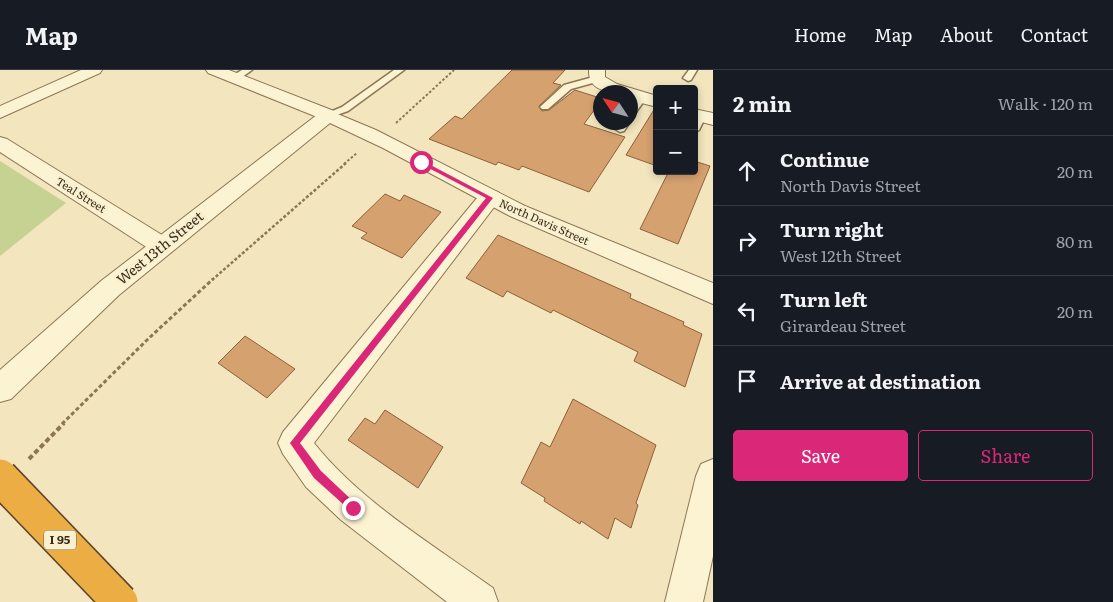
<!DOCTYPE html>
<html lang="en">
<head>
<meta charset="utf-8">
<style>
	:root { --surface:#171b24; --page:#242831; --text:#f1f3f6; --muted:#9ea1a6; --line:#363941; --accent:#db2777 }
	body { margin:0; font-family:Literata,serif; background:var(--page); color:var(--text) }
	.controls { position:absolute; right:15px; top:15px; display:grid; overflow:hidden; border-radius:5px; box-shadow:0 2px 8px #0003 }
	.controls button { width:45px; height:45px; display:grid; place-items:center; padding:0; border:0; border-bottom:1px solid var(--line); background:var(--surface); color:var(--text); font:25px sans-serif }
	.compass { position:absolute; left:593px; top:15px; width:45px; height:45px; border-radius:50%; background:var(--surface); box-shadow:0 2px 8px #0003; rotate:306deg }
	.stop { position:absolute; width:15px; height:15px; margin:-11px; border:4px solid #db2777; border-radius:50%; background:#fff }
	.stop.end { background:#db2777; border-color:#fff; box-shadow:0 1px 5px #0008 }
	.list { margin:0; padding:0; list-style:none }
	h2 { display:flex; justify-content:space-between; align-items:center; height:65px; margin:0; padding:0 20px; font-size:21px }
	h2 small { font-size:16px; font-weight:400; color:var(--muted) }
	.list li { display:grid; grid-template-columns:32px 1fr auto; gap:15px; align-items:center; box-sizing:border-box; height:70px; padding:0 20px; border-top:1px solid var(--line) }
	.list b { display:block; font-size:19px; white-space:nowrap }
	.list p { margin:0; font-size:16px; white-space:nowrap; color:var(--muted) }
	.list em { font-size:16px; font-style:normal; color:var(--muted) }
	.actions { display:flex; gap:10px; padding:15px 20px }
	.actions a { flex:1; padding:11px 0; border:1px solid var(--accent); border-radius:5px; text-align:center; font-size:18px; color:var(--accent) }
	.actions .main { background:var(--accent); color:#fff }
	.icon { flex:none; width:28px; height:28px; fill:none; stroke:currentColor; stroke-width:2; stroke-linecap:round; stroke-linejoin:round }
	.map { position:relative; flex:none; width:713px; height:532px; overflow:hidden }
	header { display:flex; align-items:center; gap:30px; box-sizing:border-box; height:70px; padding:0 25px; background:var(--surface); border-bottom:1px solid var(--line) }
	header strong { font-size:24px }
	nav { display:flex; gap:28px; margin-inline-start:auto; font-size:18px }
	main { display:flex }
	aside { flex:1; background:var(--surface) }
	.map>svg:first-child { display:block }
	.green { fill:#c6d291 }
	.building { fill:#d5a16f; stroke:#8f6038 }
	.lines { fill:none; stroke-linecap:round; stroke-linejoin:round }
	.service-casing { stroke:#8d7655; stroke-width:3 }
	.minor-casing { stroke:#8d7655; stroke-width:2 }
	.tertiary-casing { stroke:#8d7655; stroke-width:2 }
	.path-far3 { stroke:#8d7655; stroke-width:2; stroke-dasharray:2.5 2; stroke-linecap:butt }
	.path-far2 { stroke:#8d7655; stroke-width:2.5; stroke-dasharray:3 2; stroke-linecap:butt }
	.path-far1 { stroke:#8d7655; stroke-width:3; stroke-dasharray:4 2.5; stroke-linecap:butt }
	.path { stroke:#8d7655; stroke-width:4; stroke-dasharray:5 3; stroke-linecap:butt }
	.service { fill:#fcf3d2; fill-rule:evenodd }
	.minor { fill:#fcf3d2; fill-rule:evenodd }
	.tertiary { fill:#fcf3d2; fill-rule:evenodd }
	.motorway-bridge-casing { stroke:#5a432a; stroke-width:38; stroke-linecap:butt }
	.motorway-bridge { stroke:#ecae44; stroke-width:35 }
	.route { fill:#db2777 }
	.labels { text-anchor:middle; stroke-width:5; stroke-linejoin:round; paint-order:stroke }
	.far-street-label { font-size:11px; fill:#3b2c1b; stroke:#f9f0cf }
	.shield { fill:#f9f0cf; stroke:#746751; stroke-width:1 }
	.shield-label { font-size:12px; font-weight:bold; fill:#3b2c1b }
	.street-label { font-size:14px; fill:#3b2c1b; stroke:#f9f0cf }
</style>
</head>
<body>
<header>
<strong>Map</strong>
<nav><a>Home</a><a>Map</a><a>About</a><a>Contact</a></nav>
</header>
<main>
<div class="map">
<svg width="713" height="532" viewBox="0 0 713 532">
	<rect width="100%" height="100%" fill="#f3e6be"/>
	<polygon class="green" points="0,91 66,133 0,186"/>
	<g class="building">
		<polygon points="512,0 565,0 553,13 561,15 539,36 542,41 549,40 575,20 600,28 600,32 584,54 625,67 589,122 522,96 519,100 498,92 496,95 429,69 455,46 462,49"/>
		<polygon points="655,38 657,39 657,96 626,85"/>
		<polygon points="694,91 710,96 678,174 640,159 669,101 694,101"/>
		<polygon points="385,124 400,131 404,125 441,142 402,188 361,168 367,163 352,156"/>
		<polygon points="498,165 631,224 630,228 684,252 683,255 702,264 685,317 634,291 638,282 553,240 551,243 507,221 503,227 466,208"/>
		<polygon points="245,266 295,299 267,328 218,293"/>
		<polygon points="573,329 656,375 636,433 638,435 631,458 615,448 608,469 581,451 580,454 544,431 545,428 521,413 541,372 550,377"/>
		<polygon points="385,340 443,377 418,418 348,370 365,348 375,354"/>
	</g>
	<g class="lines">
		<g class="service-casing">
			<g id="service">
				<polygon points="242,0 252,0 238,10 232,10 232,6"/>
				<polygon points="394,0 404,0 348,41 328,48 323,45 342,37"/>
				<polygon points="689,0 697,0 691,10 688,11 683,8"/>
				<polygon points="597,6 600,7 600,11 571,19 548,39 542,39 540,37 564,15"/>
				<polygon points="642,24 647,27 633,46 630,47 630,36 639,25"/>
				<polygon points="701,43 706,46 699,60 694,63 694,49 697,44"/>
				<polygon points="620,52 630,52 624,61 620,62 615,59"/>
			</g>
		</g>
		<g class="minor-casing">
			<g id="minor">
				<polygon points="81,0 102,0 100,3 0,48 0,36"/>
				<polygon points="206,0 229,0 334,41 337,45 334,49 328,50 322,49 208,3"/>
				<path d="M589,0H605V7L617,14L657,26V37L630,30V22C613,22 588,24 589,0Z"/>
				<polygon points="694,39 713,43 713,55 694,50"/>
				<polygon points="0,67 7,69 170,170 174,176 170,182 162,185 154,182 0,82"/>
				<path d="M490,120L498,122L501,127L498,132L314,373C360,431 433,475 493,518L498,532H447L341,450L306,417L283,384L278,373L283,362L482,122Z"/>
				<polygon points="713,389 713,486 703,532 665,532 696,406 701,394"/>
			</g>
		</g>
		<g class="tertiary-casing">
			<polygon id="tertiary" points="328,40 376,60 525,136 713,213 713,234 510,146 383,78 330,53 119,225 11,329 0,332 0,300 101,211 322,41"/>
		</g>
		<g class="path-far3">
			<polyline points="396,53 454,0"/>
			<polyline points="344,94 357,83"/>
		</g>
		<polyline class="path-far2" points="212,210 346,93"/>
		<polyline class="path-far1" points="62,354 148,269 213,209"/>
		<polyline class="path" points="29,389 64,353"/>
		<use href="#service" class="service"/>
		<use href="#minor" class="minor"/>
		<use href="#tertiary" class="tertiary"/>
		<g class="motorway-bridge-casing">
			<polyline id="motorway-bridge" points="0,407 120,532"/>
		</g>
		<use href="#motorway-bridge" class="motorway-bridge"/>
	</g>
	<polygon class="route" points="419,91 423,91 493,128 300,373 321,401 356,434 358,438 356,441 353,443 314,408 290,373 486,128 419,93"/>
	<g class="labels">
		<g class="far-street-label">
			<text transform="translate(81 125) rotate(32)" y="4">Teal Street</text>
			<text transform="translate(544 152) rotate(24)" y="4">North Davis Street</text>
		</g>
		<rect class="shield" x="44" y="460.5" width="32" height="19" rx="4"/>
		<g class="shield-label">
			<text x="60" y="474">I 95</text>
		</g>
		<g class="street-label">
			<text transform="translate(160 178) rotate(-39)" y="5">West 13th Street</text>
		</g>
	</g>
</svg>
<div class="controls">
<button>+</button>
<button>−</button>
</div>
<svg class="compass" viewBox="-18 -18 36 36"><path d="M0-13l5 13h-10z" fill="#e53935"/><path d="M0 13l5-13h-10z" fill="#9ea1a6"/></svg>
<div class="stop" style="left:421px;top:92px"></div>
<div class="stop end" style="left:353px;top:438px"></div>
</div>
<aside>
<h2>2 min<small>Walk · 120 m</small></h2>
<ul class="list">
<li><svg class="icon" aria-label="ahead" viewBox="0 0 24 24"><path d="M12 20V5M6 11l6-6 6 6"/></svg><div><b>Continue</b><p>North Davis Street</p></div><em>20 m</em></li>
<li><svg class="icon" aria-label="right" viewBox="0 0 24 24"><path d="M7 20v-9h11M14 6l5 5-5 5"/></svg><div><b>Turn right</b><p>West 12th Street</p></div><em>80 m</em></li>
<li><svg class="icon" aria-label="left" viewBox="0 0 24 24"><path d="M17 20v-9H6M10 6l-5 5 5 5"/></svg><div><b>Turn left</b><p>Girardeau Street</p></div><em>20 m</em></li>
<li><svg class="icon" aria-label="arrive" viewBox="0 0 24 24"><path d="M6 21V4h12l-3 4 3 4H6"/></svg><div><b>Arrive at destination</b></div></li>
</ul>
<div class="actions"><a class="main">Save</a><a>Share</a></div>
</aside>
</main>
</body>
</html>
